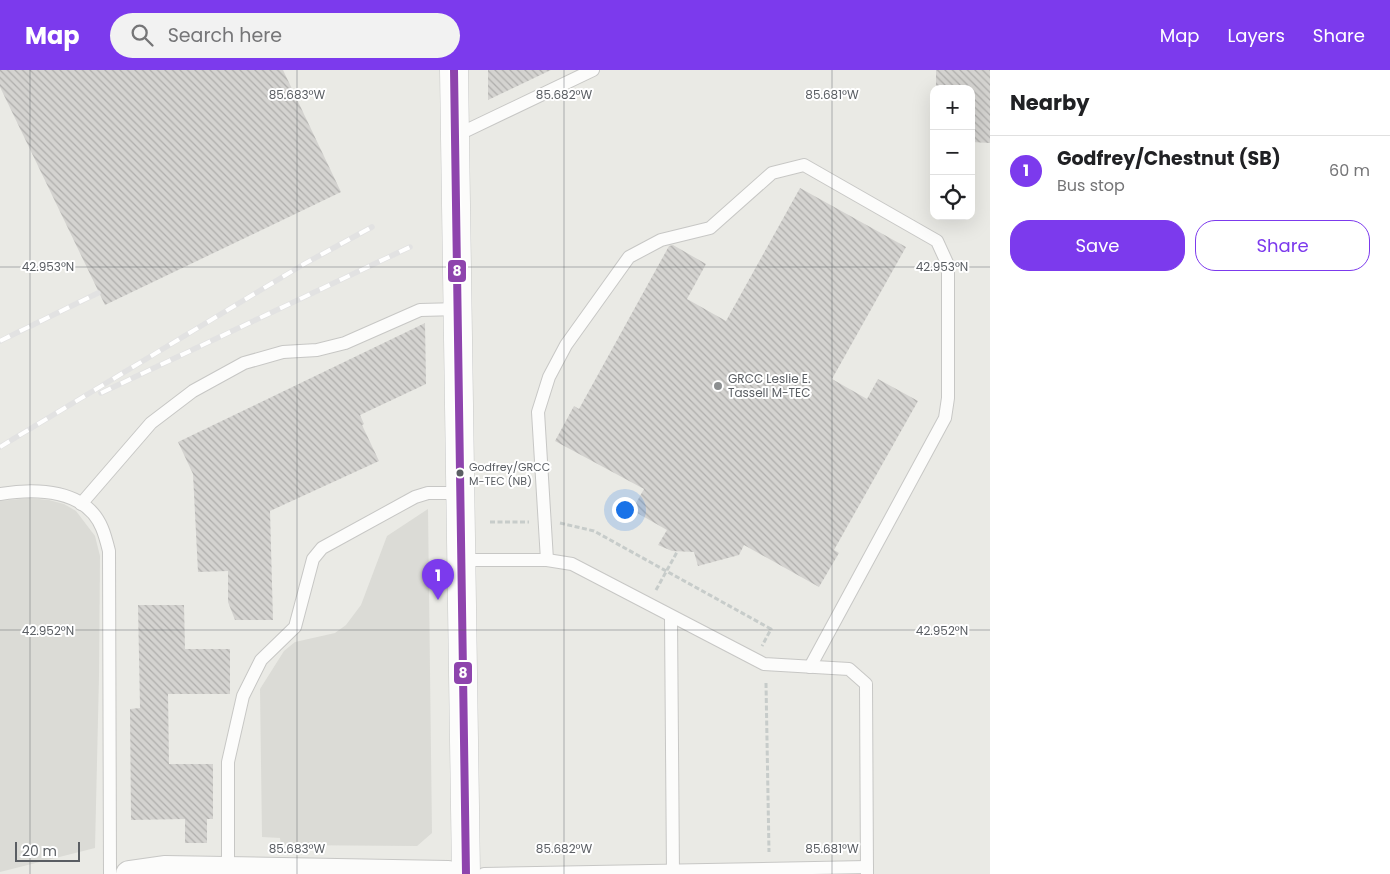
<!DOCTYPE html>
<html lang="en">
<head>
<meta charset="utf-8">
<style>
	:root { --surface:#fff; --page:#f2f2f2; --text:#202124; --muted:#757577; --line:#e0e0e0; --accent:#7c3aed }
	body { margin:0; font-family:Poppins,sans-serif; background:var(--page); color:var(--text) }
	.controls { position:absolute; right:15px; top:15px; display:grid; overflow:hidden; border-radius:10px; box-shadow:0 5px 20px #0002 }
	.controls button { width:45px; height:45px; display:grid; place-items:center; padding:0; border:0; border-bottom:1px solid var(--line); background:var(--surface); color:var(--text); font:25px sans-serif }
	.scale { position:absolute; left:15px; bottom:12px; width:65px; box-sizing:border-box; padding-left:5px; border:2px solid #5a5e63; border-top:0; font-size:14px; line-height:18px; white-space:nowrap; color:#5a5e63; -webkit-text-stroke:4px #fff; paint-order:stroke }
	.you { position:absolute; left:624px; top:439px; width:18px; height:18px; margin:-12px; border:4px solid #fff; border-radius:50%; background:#1a73e8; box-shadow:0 0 0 8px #1a73e833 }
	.badge { display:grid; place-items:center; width:32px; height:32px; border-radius:50%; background:var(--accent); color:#fff; font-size:16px; font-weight:700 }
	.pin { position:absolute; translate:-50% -41px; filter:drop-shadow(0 1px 2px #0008) }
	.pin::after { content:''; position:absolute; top:26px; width:18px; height:15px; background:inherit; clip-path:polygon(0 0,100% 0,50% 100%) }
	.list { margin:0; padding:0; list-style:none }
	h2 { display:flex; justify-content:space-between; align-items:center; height:65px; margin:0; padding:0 20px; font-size:21px }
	h2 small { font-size:16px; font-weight:400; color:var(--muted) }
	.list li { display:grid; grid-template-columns:32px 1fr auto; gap:15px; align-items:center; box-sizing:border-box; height:70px; padding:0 20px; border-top:1px solid var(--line) }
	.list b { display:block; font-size:19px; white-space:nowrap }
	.list p { margin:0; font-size:16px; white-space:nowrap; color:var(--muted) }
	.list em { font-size:16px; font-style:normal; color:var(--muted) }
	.actions { display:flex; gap:10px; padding:15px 20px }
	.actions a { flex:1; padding:11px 0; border:1px solid var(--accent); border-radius:20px; text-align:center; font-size:18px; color:var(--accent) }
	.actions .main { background:var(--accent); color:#fff }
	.icon { flex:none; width:28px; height:28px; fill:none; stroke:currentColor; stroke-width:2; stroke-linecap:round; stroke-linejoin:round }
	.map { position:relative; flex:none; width:990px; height:804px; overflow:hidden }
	header { display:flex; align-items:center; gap:30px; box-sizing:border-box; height:70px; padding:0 25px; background:var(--accent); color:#fff }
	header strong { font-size:24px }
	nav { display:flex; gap:28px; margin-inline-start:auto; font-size:18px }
	.search { width:350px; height:45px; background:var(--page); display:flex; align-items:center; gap:12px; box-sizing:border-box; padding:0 18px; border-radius:28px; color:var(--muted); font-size:19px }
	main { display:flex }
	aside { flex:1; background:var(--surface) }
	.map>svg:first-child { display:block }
	.industrial { fill:#dbdbd6 }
	.building { fill:url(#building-back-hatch) }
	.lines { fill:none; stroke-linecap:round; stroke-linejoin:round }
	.lane-casing { stroke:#c7c7c5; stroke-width:14 }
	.street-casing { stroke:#c7c7c5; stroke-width:28 }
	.secondary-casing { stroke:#c7c8c7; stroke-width:29 }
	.path { stroke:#c7ccca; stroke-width:3; stroke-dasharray:5 2.5; stroke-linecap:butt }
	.lane { stroke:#fcfcfb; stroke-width:12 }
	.street { stroke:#fcfcfb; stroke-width:26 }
	.secondary { stroke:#fcfcfb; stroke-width:28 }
	.rail-casing { stroke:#e2e2e2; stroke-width:5.5 }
	.rail { stroke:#fff; stroke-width:4; stroke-dasharray:11; stroke-linecap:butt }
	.bus-1-casing { stroke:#fff; stroke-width:11 }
	.bus-1 { stroke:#8e44ad; stroke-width:8 }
	.ticks { fill:none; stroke:#5a5e63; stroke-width:1; stroke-opacity:0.45 }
	.poi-dot { fill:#8c8f90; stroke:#fff; stroke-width:2 }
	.bus-dot { fill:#5a5e63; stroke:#fff; stroke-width:2 }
	.labels { text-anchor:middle; stroke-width:4; stroke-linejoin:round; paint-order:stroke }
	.bus-label { font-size:11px; fill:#5a5e63; stroke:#fff; text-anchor:start }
	.poi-label { font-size:12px; fill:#5a5e63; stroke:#fff; text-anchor:start }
	.ticks-label { font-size:12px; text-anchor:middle; fill:#5a5e63; stroke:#fff; stroke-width:4; stroke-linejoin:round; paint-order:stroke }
	.line-badge { stroke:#fff; stroke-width:2 }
	.badge-label { font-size:14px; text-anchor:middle; font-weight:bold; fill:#fff }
</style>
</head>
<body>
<header>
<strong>Map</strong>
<div class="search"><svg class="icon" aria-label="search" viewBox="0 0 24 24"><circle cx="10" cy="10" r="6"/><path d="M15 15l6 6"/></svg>Search here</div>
<nav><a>Map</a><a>Layers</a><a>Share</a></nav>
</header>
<main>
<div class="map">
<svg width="990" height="804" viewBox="0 0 990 804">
	<defs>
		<pattern id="building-back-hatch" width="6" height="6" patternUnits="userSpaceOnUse" patternTransform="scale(1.25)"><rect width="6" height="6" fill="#d4d3d0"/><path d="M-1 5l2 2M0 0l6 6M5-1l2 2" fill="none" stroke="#afaeac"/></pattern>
	</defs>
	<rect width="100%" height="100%" fill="#eaeae5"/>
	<g class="industrial">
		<polygon points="29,428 49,430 64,434 76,441 95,466 100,486 99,606 95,778 0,802 0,431"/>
		<polygon points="428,439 432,763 417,776 281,775 280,768 262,767 260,619 284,581 295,572 335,563 346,555 361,535 387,466"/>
	</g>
	<g class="building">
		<polygon points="0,0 283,0 341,122 105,235 0,17"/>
		<polygon points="488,0 551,0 488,30"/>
		<polygon points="936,0 990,0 990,73 971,72 971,19 936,19"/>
		<polygon points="800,118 906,177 832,309 867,329 878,309 918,331 834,480 839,483 819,517 744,475 739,485 698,496 694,482 672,481 658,475 667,460 632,440 644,419 555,371 574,336 579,339 669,176 673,175 706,194 687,229 726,251"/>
		<polygon points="425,253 426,314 360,345 364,354 362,355 379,391 270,441 273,550 235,550 228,532 228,501 198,502 193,404 178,372"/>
		<polygon points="138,535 184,535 185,579 230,579 230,624 168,624 169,694 213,694 213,749 207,749 207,773 185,773 185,749 131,750 130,639 140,638"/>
	</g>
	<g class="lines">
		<g class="lane-casing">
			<g id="lane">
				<polyline points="455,66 593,0"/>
				<path d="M0,424C36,418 86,419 102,458C105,465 107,473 109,481L110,804"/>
				<polyline points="81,434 151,353 193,321 244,293 283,282 317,280 345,273 420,240 459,239"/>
				<polyline points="462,490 547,490 572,494 764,594 849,599 866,614 867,804"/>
				<polyline points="547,490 538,342 549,307 566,275 629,187 661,170 710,158 772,103 804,95 937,171 948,195 948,328 945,348 810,597"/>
				<polyline points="671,548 673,804"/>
				<polyline points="228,804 228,692 243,626 261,590 295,557 313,489 322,478 415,427 428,423 461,423"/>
				<polyline points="484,804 867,797"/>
			</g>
		</g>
		<g class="street-casing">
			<polyline id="street" points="129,804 164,799 448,804"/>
		</g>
		<g class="secondary-casing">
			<polyline id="secondary" points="454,0 466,804"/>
		</g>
		<g class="path">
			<polyline points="490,452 529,452"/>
			<polyline points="560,453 594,461 771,559 762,576"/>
			<polyline points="656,520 677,482"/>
			<polyline points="766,613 769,782"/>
		</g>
		<use href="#lane" class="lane"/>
		<use href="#street" class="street"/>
		<use href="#secondary" class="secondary"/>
		<g class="rail-casing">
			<g id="rail">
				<polyline points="0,271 98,223"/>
				<polyline points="101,323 410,177"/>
				<polyline points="0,377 304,194 372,157"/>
			</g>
		</g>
		<use href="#rail" class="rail"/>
		<g class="bus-1-casing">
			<polyline id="bus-1" points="454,0 466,804"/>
		</g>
		<use href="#bus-1" class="bus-1"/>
	</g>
	<path class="ticks" d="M30,0V804M297,0V804M564,0V804M832,0V804M0,197H990M0,560H990"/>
	<circle class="poi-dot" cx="718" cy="316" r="5"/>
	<circle class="bus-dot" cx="460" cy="403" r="4.5"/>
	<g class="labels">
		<g class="bus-label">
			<text x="469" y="401">Godfrey/GRCC<tspan x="469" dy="14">M-TEC (NB)</tspan></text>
		</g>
		<g class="poi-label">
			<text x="728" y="313">GRCC Leslie E.<tspan x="728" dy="14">Tassell M-TEC</tspan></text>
		</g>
	</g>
	<g class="ticks-label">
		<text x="297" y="29">85.683°W</text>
		<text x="564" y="29">85.682°W</text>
		<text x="832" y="29">85.681°W</text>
		<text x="48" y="201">42.953°N</text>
		<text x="942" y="201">42.953°N</text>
		<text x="48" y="565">42.952°N</text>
		<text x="942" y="565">42.952°N</text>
		<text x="297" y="783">85.683°W</text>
		<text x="564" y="783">85.682°W</text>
		<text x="832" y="783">85.681°W</text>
	</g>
	<g class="line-badge">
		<rect x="447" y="189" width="20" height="24" rx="5" fill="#8e44ad"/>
		<rect x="453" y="591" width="20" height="24" rx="5" fill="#8e44ad"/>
	</g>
	<g class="badge-label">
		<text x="457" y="206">8</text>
		<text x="463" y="608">8</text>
	</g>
</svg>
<div class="controls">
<button>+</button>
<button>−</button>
<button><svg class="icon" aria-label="locate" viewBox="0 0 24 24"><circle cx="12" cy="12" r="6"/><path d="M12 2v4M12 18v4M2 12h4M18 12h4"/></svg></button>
</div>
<div class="scale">20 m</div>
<div class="you"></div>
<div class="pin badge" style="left:438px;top:530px">1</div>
</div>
<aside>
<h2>Nearby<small></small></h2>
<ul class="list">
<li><span class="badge">1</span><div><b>Godfrey/Chestnut (SB)</b><p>Bus stop</p></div><em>60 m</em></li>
</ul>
<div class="actions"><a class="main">Save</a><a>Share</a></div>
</aside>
</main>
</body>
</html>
